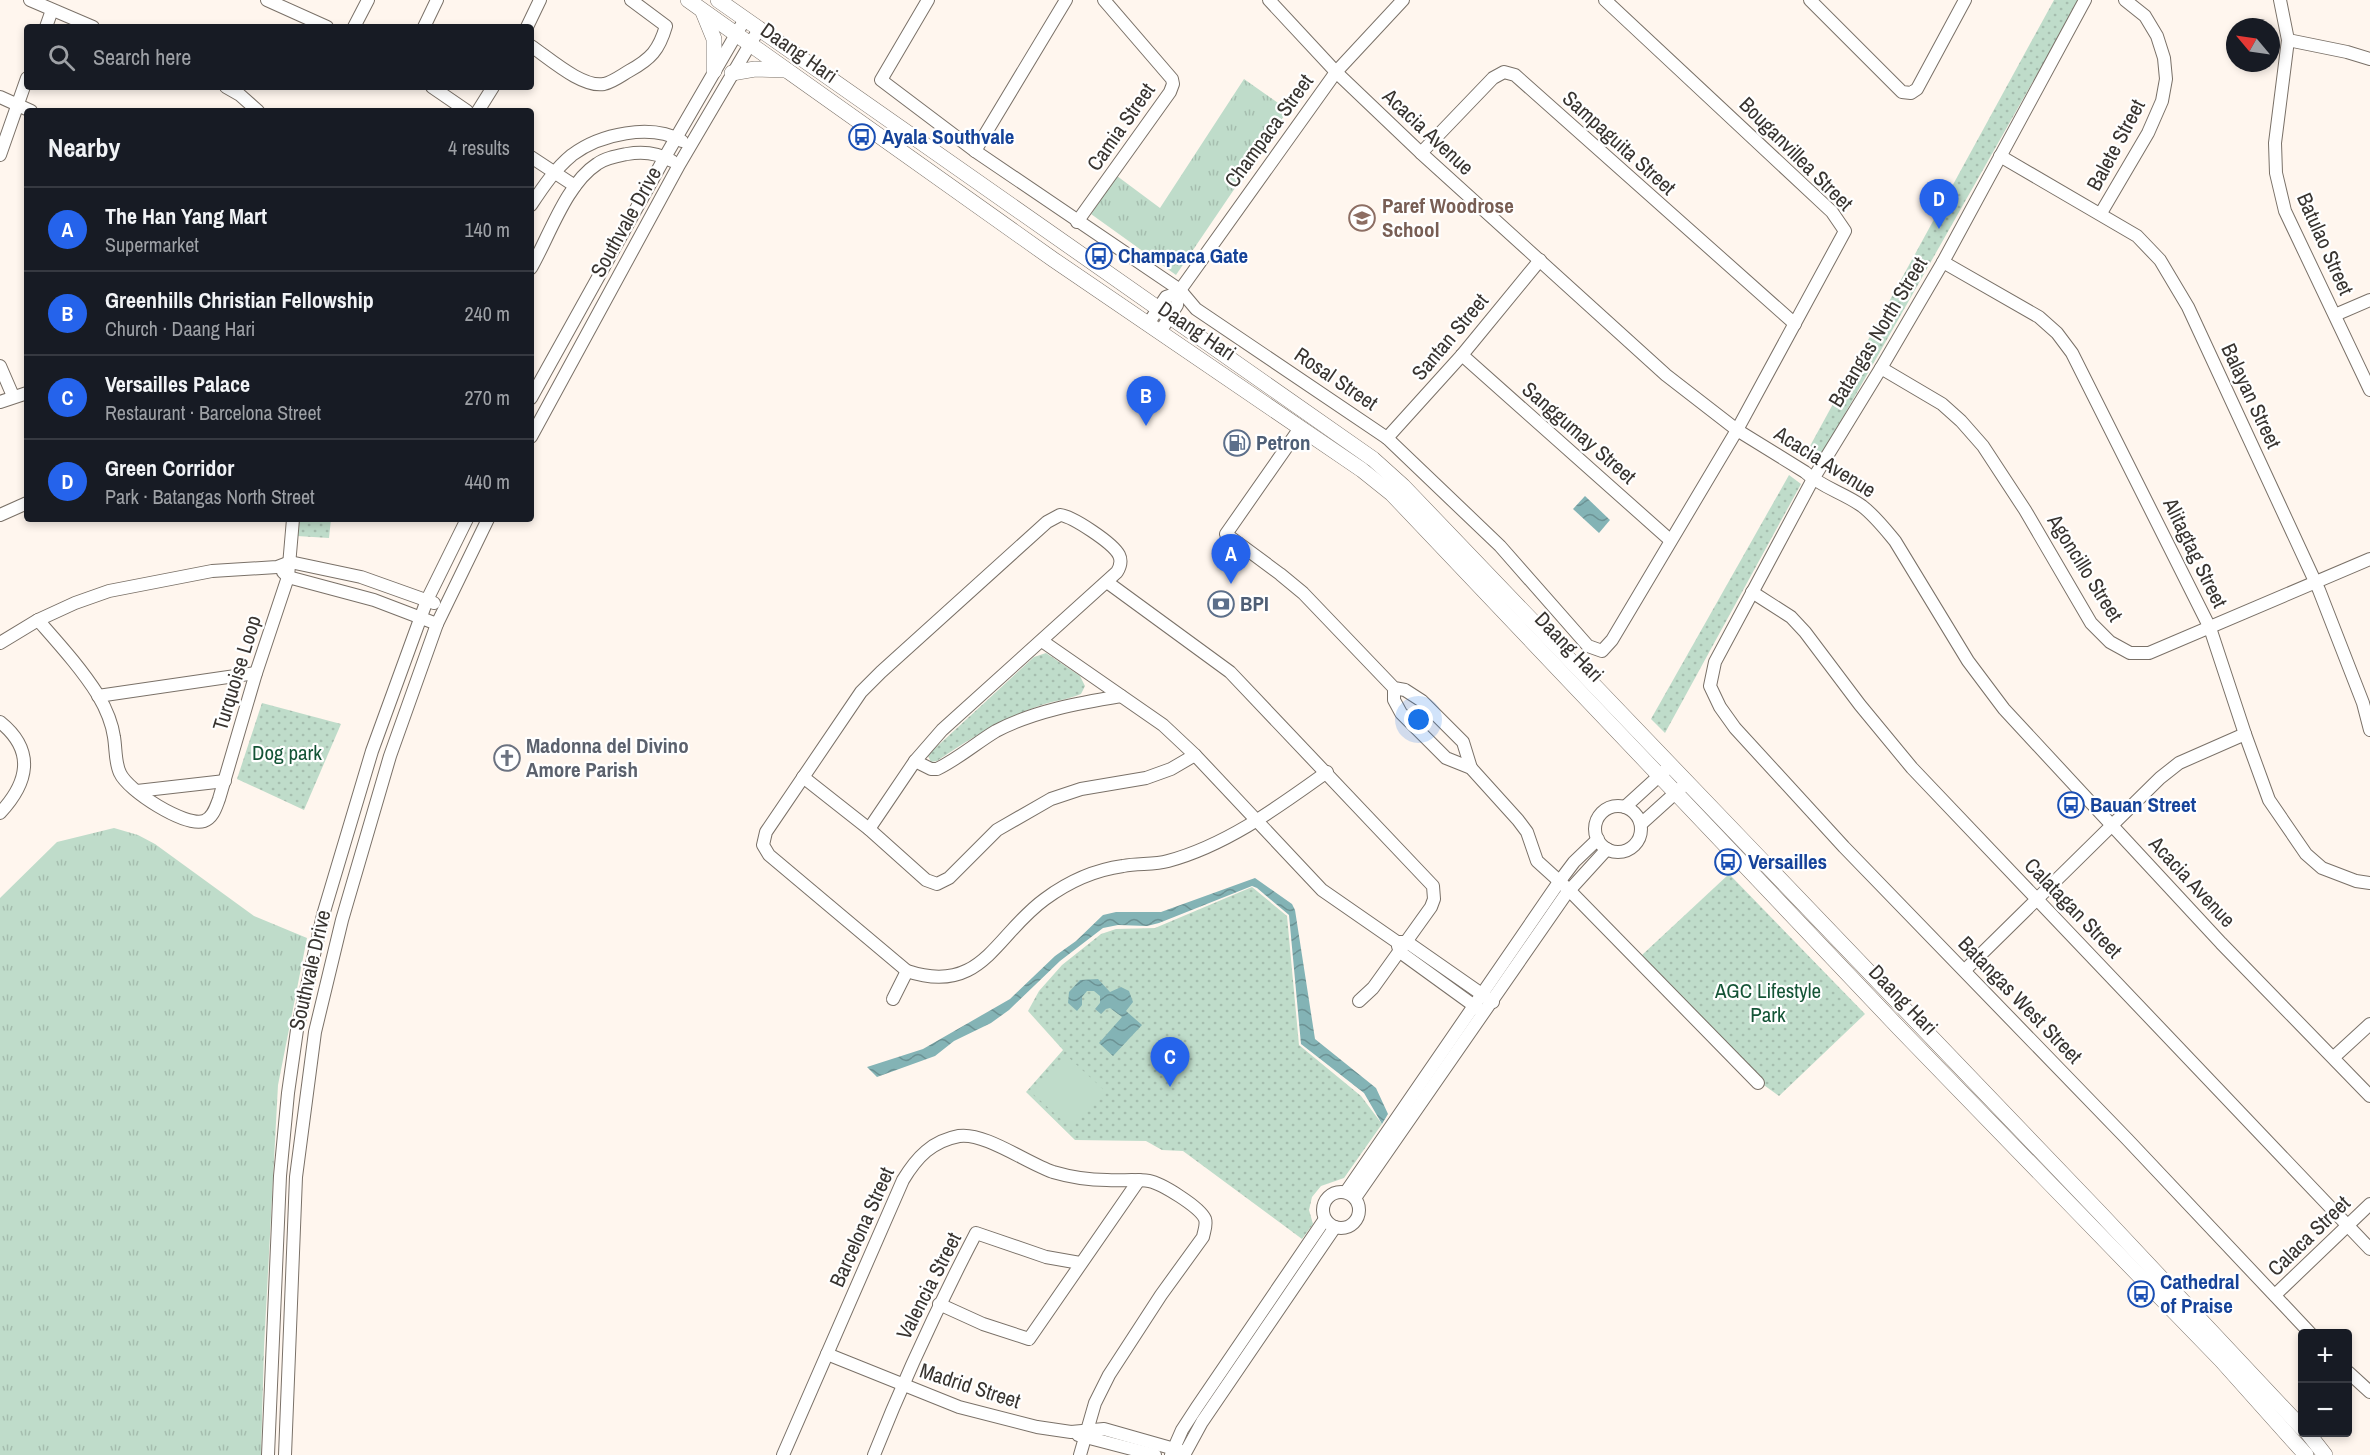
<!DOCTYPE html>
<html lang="en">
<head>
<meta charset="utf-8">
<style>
	:root { --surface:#171b24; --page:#242831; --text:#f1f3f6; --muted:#9ea1a6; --line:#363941; --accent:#2563eb }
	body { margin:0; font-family:"Archivo Narrow",sans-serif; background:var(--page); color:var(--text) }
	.controls { position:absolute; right:18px; bottom:18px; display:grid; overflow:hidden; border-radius:6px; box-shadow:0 3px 9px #0003 }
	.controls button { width:54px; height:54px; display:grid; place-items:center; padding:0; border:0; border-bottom:2px solid var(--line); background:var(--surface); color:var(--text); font:30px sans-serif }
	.compass { position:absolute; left:2226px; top:18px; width:54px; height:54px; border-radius:50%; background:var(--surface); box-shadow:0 3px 9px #0003; rotate:299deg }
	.you { position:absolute; left:1419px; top:720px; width:21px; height:21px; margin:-15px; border:4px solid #fff; border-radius:50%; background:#1a73e8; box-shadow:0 0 0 9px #1a73e833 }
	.badge { display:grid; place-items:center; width:39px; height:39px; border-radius:50%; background:var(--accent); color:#fff; font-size:20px; font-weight:700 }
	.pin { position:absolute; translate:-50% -50px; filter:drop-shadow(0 2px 3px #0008) }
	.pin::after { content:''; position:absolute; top:32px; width:21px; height:18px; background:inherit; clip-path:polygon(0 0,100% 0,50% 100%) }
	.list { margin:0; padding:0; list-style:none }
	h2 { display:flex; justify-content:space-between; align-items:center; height:78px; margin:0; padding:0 24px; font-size:26px }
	h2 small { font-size:20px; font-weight:400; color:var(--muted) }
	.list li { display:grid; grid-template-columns:39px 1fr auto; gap:18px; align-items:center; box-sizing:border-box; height:84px; padding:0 24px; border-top:2px solid var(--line) }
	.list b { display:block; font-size:22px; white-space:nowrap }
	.list p { margin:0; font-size:20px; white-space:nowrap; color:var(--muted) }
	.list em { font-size:20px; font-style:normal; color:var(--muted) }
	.icon { flex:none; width:33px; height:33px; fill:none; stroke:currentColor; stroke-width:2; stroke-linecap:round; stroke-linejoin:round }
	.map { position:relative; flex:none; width:2370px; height:1455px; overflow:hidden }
	.search { position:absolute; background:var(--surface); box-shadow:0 3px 9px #0003; left:24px; top:24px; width:510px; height:66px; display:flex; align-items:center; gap:15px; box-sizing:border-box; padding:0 21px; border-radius:6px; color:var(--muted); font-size:22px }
	.panel { position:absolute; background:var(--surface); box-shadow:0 3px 9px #0003; left:24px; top:108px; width:510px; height:414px; border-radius:6px }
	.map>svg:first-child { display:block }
	.grass { fill:url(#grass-tufts) }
	.park { fill:url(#park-dots) }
	.pitch { fill:#bfdcca }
	.water { fill:url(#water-waves) }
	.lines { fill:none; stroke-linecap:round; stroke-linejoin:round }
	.minor-casing { stroke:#7a7168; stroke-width:14 }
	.major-casing { stroke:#7a7168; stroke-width:16 }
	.minor { stroke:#fff; stroke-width:12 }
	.major { stroke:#fff; stroke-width:15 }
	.labels { text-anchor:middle; stroke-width:4.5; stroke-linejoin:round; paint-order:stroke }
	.street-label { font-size:21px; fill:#383430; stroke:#fff }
	.transit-label { font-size:21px; font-weight:bold; fill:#164399; stroke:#fff; text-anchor:start }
	.education-label { font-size:21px; font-weight:bold; fill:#785e54; stroke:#fff; text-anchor:start }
	.service-label { font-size:21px; font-weight:bold; fill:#4e5e75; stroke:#fff; text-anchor:start }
	.worship-label { font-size:21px; font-weight:bold; fill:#5b616d; stroke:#fff; text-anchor:start }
	.park-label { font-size:21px; fill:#145436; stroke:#fff }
</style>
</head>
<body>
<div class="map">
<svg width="2370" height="1455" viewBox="0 0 2370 1455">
	<defs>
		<pattern id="grass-tufts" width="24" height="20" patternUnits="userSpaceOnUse" patternTransform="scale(1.5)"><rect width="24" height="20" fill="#bfdcca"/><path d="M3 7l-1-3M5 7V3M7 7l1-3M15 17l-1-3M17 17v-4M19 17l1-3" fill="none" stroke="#a5bdae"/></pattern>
		<pattern id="park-dots" width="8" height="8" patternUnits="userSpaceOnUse" patternTransform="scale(1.5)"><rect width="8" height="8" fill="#bfdcca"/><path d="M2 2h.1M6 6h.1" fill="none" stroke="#a5bdae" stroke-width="1.8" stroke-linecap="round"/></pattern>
		<pattern id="water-waves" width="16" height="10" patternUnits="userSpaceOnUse" patternTransform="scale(1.5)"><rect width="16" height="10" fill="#83b3b5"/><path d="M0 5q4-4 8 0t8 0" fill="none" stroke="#6c9294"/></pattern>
	</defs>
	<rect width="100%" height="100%" fill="#fff6ee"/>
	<g class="grass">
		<polygon points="1244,79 1288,110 1176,275 1091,214 1117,176 1160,208"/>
		<polygon points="114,828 138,835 155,844 254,916 307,938 278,1085 264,1347 261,1455 0,1455 0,898 57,842"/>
	</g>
	<g class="park">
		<polygon points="2054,0 2079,0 1817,463 1804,457"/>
		<polygon points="1789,475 1801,484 1665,733 1651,719"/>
		<polygon points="298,519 331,519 329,538 297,536"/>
		<path d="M1046,653L1080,676L1085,686L1081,694C1067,700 1051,701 1036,707C1000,720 969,739 937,761L931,762L928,756L930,753L1034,657Z"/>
		<polygon points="262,703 341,724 304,810 237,779"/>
		<polygon points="1729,874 1865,1014 1779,1096 1750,1075 1642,955"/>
		<polygon points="1252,887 1287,916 1299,1045 1361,1096 1382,1124 1344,1178 1321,1186 1312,1197 1309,1210 1313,1224 1302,1239 1183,1151 1162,1150 1146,1141 1075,1140 1026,1092 1063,1050 1028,1011 1039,991 1062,965 1101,934 1116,929 1155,928"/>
	</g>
	<polygon class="pitch" points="1067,1056 1105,1091 1071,1128 1033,1094"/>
	<g class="water">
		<polygon points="1585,496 1610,520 1599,533 1573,509"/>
		<polygon points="1255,878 1292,904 1295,910 1315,1039 1376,1088 1388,1114 1382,1124 1364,1093 1301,1044 1289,915 1257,888 1252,886 1159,923 1147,926 1118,925 1103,928 1060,961 1009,1010 991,1023 954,1041 935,1056 877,1077 867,1067 923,1049 1010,999 1055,956 1076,941 1103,915 1116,912 1161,912"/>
		<polygon points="1098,979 1110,992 1121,987 1129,991 1133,1002 1126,1011 1142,1025 1113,1056 1099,1043 1122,1017 1110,1008 1106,1009 1101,1014 1095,1009 1100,1003 1100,996 1094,991 1087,991 1082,997 1082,1005 1077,1011 1068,1003 1069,992 1080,980"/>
	</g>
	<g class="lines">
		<g class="minor-casing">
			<g id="minor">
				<polyline points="30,0 93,27"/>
				<polyline points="267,0 327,27"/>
				<polyline points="928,0 881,80 975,151 1180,290 1196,309 1387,438 1500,546 1588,646 1602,651 1612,640 1737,430 1845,231 1832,212 1605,0"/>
				<path d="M1269,0L1336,72L1421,153L1666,375L1737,430L1805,472C1821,487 1844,493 1862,506C1875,516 1885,529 1895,541L1968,661L2004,709L2221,943L2370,1096"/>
				<polyline points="1810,0 1902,92 1911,93 1917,89 1965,0"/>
				<polyline points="2085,0 1943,262 1881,368 1813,479 1715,662 1710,686 1720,707 1735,728 1844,847 2127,1139 2311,1334"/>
				<polyline points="2280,0 2288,40 2275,143 2276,173 2285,211 2370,390"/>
				<polyline points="46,27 52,10"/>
				<polyline points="354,27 368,0"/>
				<polyline points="424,27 437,0"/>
				<polyline points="527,27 540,0"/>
				<polyline points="2288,40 2347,52 2370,59"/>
				<path d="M531,46C549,58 582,88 604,84C613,82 622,75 629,71C651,59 659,50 666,26L631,0"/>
				<polyline points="226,87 240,95 258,111"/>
				<polyline points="432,87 467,111"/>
				<polyline points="0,97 31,111"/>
				<polyline points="478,111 493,87"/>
				<polyline points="975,151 1066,0"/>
				<polyline points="1421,153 1493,78 1504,72 1515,75 1795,324"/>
				<polyline points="0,155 27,78"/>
				<polyline points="2000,156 2137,236 2160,260 2188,307 2319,590 2363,703 2370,730"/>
				<polyline points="531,157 575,186"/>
				<path d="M531,205C543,187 555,169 572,155C600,134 651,123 682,141"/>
				<polyline points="2101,213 2148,133 2162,101 2166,79 2164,58 2157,36 2145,16 2125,0"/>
				<polyline points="1077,222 1170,92 1173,84 1172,79 1104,0"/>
				<polyline points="1943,262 2039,317 2057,333 2072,353 2210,628 2245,734 2269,800 2306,854 2322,868 2356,881 2370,883"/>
				<path d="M531,268C549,237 566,184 597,164C605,158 617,156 627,154C643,151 658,153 672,161"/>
				<polyline points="2335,315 2370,300"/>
				<polyline points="1148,324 1166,297 1178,293"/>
				<polyline points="1160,332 1177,305 1178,293 1336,72 1403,0"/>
				<polyline points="1462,355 1670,540"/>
				<polyline points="0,366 13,396"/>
				<polyline points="1881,368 1942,404 1961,421 1983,446 2025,510 2091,623 2110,642 2130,653 2149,653 2370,559"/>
				<polyline points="531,398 665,157 745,19"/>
				<polyline points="0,402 27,393"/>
				<polyline points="1300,428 1226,534 1280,574 1303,593 1394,688 1405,690 1422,701 1463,742 1471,768"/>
				<polyline points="531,437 679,165 759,29"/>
				<polyline points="1387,438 1462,355 1540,260"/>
				<polyline points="0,515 27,503"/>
				<polyline points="283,572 288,577 374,600 437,624"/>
				<polyline points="1107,582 1230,672 1433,886 1434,899 1431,907 1373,988 1359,1001"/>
				<polyline points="1752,592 1791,617 1805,632 1860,705 1912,768 2370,1249"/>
				<path d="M38,620C59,644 81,668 98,695C105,707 112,723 114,737C116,749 115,763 120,773C128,791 185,827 204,821C213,818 216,807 219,799L256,673L288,577L293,519"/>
				<polyline points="1042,641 1163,725 1195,755 1322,890 1397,942 1407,942 1493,1002"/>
				<polyline points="0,643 38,620 75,603 109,591 212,571 277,567 290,562 361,577 434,603"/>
				<polyline points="1394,688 1394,700 1401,713 1446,758 1471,768 1518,820 1527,832 1537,861 1569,890 1758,1083"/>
				<polyline points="98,696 256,673"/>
				<path d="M0,722C36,751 28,783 0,813"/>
				<path d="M915,761L931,769H937C958,759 976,743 996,731C1034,711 1079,703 1121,696"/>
				<polyline points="803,777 869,829 926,880 937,884 949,878 997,830 1051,799 1081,789 1146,778 1171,769 1195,755"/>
				<polyline points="137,791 225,781"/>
				<circle cx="1618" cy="829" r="23"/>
				<polyline points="1625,807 1671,765"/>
				<polyline points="1641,824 1682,787"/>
				<path d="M869,829L915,761L942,730L1117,572C1120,567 1122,561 1119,555C1113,543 1072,516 1060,515L1047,522L881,672L861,692L766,832L763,845L769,855L907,971C982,996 995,935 1045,899C1068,882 1094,870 1123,866C1138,863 1154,865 1168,861C1227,845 1278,807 1327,772"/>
				<polyline points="1398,946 1400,952 1480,1010"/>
				<polyline points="1965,970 2160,778 2179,763 2245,734"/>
				<polyline points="893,999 907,971"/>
				<polyline points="2334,1057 2370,1024"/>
				<circle cx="1341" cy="1210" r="18"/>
				<polyline points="1346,1192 1559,882 1574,862 1598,839"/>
				<polyline points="1355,1198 1566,894 1607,849"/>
				<polyline points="2275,1295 2370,1204"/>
				<polyline points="939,1304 983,1324 1029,1339 1139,1180"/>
				<polyline points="827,1354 959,1407 1037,1427 1071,1432 1104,1429 1185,1452"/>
				<polyline points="2348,1372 2370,1392"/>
				<polyline points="1078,1435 1155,1455"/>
				<polyline points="268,1455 280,1176 288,1093 297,1030 323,915 372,751 427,600 467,519"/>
				<polyline points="285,1455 296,1177 315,1032 342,920 390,756 437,624 488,519"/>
				<path d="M783,1455L903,1180C917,1157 932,1141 959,1136C984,1132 1027,1163 1053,1172C1070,1177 1089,1180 1107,1180C1121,1181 1135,1179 1149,1181C1161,1183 1200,1207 1205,1219C1207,1225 1204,1231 1203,1237L1161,1295L1109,1375L1095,1403L1080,1455"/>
				<path d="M874,1455C904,1379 938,1306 976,1233L1046,1257L1080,1263"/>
				<polyline points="1171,1455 1182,1430 1197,1407 1325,1219"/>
				<polyline points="1184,1455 1202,1422 1335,1227"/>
			</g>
		</g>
		<g class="major-casing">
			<g id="major">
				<polyline points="688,0 1054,260 1362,470 1392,494 1899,1028 2221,1360 2306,1455"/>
				<polyline points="718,0 1373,459 1403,486 2101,1214 2302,1428"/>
				<polyline points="703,12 714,39 714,71"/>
				<polyline points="732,73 755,69 786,70"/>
				<polyline points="2307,1432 2325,1455"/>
			</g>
		</g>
		<use href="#minor" class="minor"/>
		<use href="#major" class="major"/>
	</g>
	<defs>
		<g id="bus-ring" transform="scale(1.35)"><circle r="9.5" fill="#fff" stroke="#1a4fb4" stroke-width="1.5"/><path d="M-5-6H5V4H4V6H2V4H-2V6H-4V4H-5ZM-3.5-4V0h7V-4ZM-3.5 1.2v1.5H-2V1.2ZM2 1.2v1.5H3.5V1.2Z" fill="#1a4fb4"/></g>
		<g id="school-ring" transform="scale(1.35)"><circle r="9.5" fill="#fff" stroke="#8d6e63" stroke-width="1.5"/><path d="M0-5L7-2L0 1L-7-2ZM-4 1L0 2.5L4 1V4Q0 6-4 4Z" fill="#8d6e63"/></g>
		<g id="fuel-ring" transform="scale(1.35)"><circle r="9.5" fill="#fff" stroke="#5c6f8a" stroke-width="1.5"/><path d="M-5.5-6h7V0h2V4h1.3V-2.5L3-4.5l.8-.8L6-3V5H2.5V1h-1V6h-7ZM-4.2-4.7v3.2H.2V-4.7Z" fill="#5c6f8a"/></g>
		<g id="bank-ring" transform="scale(1.35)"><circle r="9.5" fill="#fff" stroke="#5c6f8a" stroke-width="1.5"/><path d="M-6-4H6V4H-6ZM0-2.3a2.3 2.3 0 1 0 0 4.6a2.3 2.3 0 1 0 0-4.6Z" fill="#5c6f8a"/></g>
		<g id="church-ring" transform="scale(1.35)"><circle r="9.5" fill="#fff" stroke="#6b7280" stroke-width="1.5"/><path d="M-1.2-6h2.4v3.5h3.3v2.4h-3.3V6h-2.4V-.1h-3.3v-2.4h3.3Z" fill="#6b7280"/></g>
	</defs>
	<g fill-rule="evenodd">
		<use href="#bus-ring" x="862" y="137"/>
		<use href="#school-ring" x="1362" y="218"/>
		<use href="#bus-ring" x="1099" y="256"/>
		<use href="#fuel-ring" x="1237" y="443"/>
		<use href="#bank-ring" x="1221" y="604"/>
		<use href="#church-ring" x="507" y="758"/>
		<use href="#bus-ring" x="2071" y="805"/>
		<use href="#bus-ring" x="1728" y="862"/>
		<use href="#bus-ring" x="2141" y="1294"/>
	</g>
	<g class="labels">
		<g class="street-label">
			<text transform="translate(799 53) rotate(35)" y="7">Daang Hari</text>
			<text transform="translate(1121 127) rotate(-55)" y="7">Camia Street</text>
			<text transform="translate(1269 131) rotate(-54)" y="7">Champaca Street</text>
			<text transform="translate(1428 132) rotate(43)" y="7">Acacia Avenue</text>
			<text transform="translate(1619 143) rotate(42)" y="7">Sampaguita Street</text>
			<text transform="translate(2116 145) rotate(-62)" y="7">Balete Street</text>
			<text transform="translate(1796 154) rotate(45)" y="7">Bouganvillea Street</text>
			<text transform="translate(626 222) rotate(-61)" y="7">Southvale Drive</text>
			<text transform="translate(2325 244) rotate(66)" y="7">Batulao Street</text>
			<text transform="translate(1197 331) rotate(34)" y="7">Daang Hari</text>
			<text transform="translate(1878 332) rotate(-59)" y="7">Batangas North Street</text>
			<text transform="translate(1450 337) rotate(-50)" y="7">Santan Street</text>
			<text transform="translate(1336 379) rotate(34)" y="7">Rosal Street</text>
			<text transform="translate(2251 396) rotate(65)" y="7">Balayan Street</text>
			<text transform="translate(1579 433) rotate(41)" y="7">Sanggumay Street</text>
			<text transform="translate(1825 462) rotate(32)" y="7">Acacia Avenue</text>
			<text transform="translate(2195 553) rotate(64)" y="7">Alitagtag Street</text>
			<text transform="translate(2085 568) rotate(58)" y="7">Agoncillo Street</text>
			<text transform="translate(1569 647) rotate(46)" y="7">Daang Hari</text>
			<text transform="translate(237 673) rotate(-73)" y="7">Turquoise Loop</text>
			<text transform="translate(2192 882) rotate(47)" y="7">Acacia Avenue</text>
			<text transform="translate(2073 908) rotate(46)" y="7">Calatagan Street</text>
			<text transform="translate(310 970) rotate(-77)" y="7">Southvale Drive</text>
			<text transform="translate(1903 1000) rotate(46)" y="7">Daang Hari</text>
			<text transform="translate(2020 1000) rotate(46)" y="7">Batangas West Street</text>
			<text transform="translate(862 1227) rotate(-66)" y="7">Barcelona Street</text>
			<text transform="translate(2309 1236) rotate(-44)" y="7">Calaca Street</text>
			<text transform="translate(929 1286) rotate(-63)" y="7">Valencia Street</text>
			<text transform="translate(970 1386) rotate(18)" y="7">Madrid Street</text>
		</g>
		<g class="transit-label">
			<text x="882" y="144">Ayala Southvale</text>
			<text x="1118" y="263">Champaca Gate</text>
			<text x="2090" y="812">Bauan Street</text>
			<text x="1748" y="869">Versailles</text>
			<text x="2160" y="1289">Cathedral<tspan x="2160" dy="24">of Praise</tspan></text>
		</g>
		<g class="education-label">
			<text x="1382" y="213">Paref Woodrose<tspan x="1382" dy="24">School</tspan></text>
		</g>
		<g class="service-label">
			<text x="1256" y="450">Petron</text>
			<text x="1240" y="611">BPI</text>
		</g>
		<g class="worship-label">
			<text x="526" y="753">Madonna del Divino<tspan x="526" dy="24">Amore Parish</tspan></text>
		</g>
		<g class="park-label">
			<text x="287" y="760">Dog park</text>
			<text x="1768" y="998">AGC Lifestyle<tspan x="1768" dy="24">Park</tspan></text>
		</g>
	</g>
</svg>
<div class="controls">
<button>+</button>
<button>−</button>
</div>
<svg class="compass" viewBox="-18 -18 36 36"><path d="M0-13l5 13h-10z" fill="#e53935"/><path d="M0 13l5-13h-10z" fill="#9ea1a6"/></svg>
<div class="you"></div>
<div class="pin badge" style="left:1231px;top:584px">A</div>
<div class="pin badge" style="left:1146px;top:426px">B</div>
<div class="pin badge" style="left:1170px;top:1087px">C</div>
<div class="pin badge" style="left:1939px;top:229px">D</div>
<div class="search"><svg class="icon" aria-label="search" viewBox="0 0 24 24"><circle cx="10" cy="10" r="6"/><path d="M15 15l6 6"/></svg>Search here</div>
<section class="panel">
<h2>Nearby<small>4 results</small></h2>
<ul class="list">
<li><span class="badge">A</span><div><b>The Han Yang Mart</b><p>Supermarket</p></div><em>140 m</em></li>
<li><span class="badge">B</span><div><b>Greenhills Christian Fellowship</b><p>Church · Daang Hari</p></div><em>240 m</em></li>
<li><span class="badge">C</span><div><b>Versailles Palace</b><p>Restaurant · Barcelona Street</p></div><em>270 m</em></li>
<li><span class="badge">D</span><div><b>Green Corridor</b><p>Park · Batangas North Street</p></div><em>440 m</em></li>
</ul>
</section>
</div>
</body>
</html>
